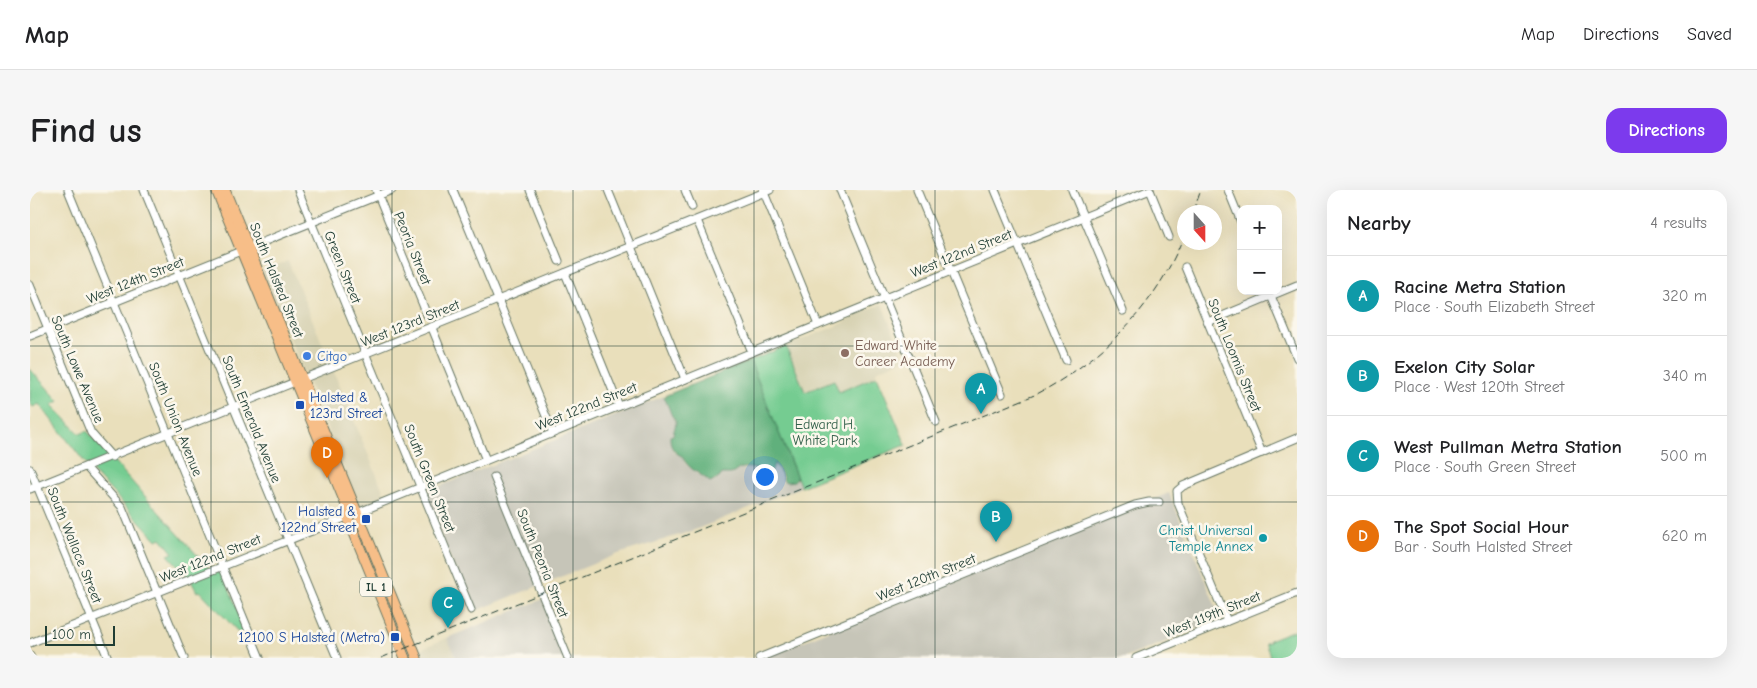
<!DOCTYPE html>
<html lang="en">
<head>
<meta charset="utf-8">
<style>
	:root { --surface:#fff; --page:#f6f6f6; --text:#202124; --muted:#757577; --line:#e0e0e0; --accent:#7c3aed }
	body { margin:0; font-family:"Comic Neue",sans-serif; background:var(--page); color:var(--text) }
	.controls { position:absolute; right:15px; top:15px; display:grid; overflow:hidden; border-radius:10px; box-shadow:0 5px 20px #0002 }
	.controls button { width:45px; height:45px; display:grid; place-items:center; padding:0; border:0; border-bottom:1px solid var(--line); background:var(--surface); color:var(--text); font:25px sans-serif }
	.compass { position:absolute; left:1147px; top:15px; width:45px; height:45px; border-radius:50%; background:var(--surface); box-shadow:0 5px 20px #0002; rotate:159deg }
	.scale { position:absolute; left:15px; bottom:12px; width:70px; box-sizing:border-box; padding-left:5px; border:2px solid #1f3d34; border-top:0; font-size:14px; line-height:18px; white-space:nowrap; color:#1f3d34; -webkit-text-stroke:4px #fbf7ec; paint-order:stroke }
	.you { position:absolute; left:734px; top:286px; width:18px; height:18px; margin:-12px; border:4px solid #fff; border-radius:50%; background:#1a73e8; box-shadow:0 0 0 8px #1a73e833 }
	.badge { display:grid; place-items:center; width:32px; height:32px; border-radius:50%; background:var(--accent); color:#fff; font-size:16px; font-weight:700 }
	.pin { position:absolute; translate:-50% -41px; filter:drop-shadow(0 1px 2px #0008) }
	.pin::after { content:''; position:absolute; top:26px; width:18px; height:15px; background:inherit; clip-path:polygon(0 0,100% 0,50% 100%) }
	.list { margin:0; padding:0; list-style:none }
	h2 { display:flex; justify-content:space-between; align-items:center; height:65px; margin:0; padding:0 20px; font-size:21px }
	h2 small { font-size:16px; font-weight:400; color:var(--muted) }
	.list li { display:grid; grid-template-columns:32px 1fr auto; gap:15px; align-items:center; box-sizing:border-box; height:80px; padding:0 20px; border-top:1px solid var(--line) }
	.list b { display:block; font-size:19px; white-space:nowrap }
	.list p { margin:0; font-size:16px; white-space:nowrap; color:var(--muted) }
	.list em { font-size:16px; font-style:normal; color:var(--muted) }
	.map { position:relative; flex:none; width:1267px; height:468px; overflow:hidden; border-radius:15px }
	header { display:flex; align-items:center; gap:30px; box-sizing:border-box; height:70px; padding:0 25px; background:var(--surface); border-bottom:1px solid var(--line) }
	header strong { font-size:24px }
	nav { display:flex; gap:28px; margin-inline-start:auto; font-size:18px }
	.intro { display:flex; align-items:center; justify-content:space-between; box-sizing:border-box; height:120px; padding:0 30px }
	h1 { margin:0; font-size:35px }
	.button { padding:12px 22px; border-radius:15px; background:var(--accent); color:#fff; font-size:18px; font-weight:700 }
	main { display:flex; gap:30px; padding:0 30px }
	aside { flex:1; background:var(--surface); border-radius:15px; box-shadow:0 5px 20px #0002 }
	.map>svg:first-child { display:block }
	.built { fill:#d7d2b2 }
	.industrial { fill:#c6c5b8 }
	.green { fill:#75cc91; stroke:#4a8462 }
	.forest { fill:#60b07b; stroke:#407658 }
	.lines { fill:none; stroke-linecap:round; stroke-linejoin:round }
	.minor-casing { stroke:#667663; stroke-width:9 }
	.major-casing { stroke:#667663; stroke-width:11 }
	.minor { stroke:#fff; stroke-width:7 }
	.major { stroke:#f7be88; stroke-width:9 }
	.rail { stroke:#1f3d34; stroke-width:1; stroke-dasharray:8 4; stroke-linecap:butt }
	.grid { fill:none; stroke:#1f3d34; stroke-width:1; stroke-opacity:0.55 }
	.education-dot { fill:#8d6e63; stroke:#fbf7ec; stroke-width:2 }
	.shop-dot { fill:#3f7fe0; stroke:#fbf7ec; stroke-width:2 }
	.transit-dot { fill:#1a4fb4; stroke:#fbf7ec; stroke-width:2 }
	.culture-dot { fill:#0f9aa8; stroke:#fbf7ec; stroke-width:2 }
	.labels { text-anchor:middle; stroke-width:5; stroke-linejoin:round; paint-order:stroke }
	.shield { fill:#fbf7ec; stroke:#61756b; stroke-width:1 }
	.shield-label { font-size:12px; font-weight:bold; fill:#1f3d34 }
	.street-label { font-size:14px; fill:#1f3d34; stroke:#fbf7ec }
	.education-label { font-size:14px; fill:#785e54; stroke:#fbf7ec; text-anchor:start }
	.shop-label { font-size:14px; fill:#366cbe; stroke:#fbf7ec; text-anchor:start }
	.transit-label { font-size:14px; fill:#164399; stroke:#fbf7ec; text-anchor:end }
	.park-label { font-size:14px; fill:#34614b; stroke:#fbf7ec }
	.culture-label { font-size:14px; fill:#0d838f; stroke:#fbf7ec; text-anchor:end }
</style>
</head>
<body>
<header>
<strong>Map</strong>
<nav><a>Map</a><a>Directions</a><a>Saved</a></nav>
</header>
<div class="intro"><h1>Find us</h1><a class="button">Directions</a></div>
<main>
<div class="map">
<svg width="1267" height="468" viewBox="0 0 1267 468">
	<rect width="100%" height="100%" fill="#fbf7ec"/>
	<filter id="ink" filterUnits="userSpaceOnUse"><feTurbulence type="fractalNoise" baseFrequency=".02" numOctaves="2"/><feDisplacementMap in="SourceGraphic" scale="10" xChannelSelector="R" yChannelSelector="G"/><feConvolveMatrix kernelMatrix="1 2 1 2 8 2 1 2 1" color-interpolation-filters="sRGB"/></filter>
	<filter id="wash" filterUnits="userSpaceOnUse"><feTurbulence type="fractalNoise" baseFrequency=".0096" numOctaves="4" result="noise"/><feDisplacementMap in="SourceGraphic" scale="20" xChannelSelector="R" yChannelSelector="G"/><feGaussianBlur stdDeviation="1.12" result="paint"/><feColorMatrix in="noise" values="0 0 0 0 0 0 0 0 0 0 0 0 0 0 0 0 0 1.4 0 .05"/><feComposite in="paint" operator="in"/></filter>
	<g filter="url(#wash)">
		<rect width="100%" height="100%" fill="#e9dfbb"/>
		<g class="built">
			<polygon points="258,71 357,310 331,320 232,81"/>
			<polygon points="852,114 874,169 846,181 847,186 809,202 804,190 775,202 756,156 816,132 822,126"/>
			<polygon points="417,448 426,468 391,468 388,460"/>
		</g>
		<g class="industrial">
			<polygon points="634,206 646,233 643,245 640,246 642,259 645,263 652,266 655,273 668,284 685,291 692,284 703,283 709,279 722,278 736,281 742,277 744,273 747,274 748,280 766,290 767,288 771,297 662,341 588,364 443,422 393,303"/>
			<polygon points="1139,303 1191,429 1095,468 732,468"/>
			<polygon points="513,409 537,468 426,468 417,448"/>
		</g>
		<g class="green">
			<polygon points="756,156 775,202 804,190 809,202 847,186 876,255 771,297 720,171"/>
			<polygon points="0,179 29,211 22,215 50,244 57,241 183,383 192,382 224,459 170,401 167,402 159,387 138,365 143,363 131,348 127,350 56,274 9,214 3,217 0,213"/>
			<polygon points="1267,439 1267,468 1241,468 1235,453 1240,452 1239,450"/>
		</g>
		<path class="forest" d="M720,171L767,288L764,291L757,292L754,291L751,283L744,273L742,280L739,282C731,280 720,277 712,278C707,279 705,283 701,284C698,284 695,284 692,284L689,288L680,292C671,283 658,280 652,266C643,262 640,257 640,246L643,245L646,233L645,229L642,226L634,206Z"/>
	</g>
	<g filter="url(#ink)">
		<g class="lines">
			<g class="minor-casing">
				<g id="minor">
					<polyline points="38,0 230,468"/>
					<polyline points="114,0 307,468"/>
					<polyline points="268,0 441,420"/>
					<polyline points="346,0 397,125"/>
					<polyline points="423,0 523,243"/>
					<polyline points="500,0 529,71"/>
					<polyline points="578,0 655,189"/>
					<polyline points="655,0 662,17"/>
					<polyline points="733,0 788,135"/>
					<polyline points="810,0 906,232"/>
					<polyline points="887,0 972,204"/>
					<polyline points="965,0 1036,170"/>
					<polyline points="1042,0 1093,121"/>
					<polyline points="1120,0 1139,47"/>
					<polyline points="1198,0 1211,32"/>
					<polyline points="667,30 722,162"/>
					<polyline points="1155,77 1232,263"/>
					<polyline points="535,83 589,216"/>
					<polyline points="0,95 61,243 82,267"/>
					<polyline points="1239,101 1267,168"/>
					<polyline points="1178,132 1267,95"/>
					<polyline points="402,138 456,270"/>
					<polyline points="0,146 362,0"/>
					<polyline points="56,277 92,317 154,468"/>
					<polyline points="0,279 78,468"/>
					<polyline points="464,287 538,468"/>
					<polyline points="0,299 740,0"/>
					<polyline points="1197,431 1148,313 1147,301 1153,296 1267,248"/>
					<polyline points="0,453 327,323 1120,0"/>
					<polyline points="0,466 1,468"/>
					<polyline points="729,468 1105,315 1119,312 1129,312"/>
					<polyline points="1106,468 1267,403"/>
				</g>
			</g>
			<g class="major-casing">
				<g id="major">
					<polyline points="186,0 318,320 317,326 375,468"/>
					<polyline points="195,0 387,468"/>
				</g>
			</g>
			<use href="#minor" class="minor"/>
			<use href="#major" class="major"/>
			<g class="rail">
				<polyline points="1163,22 1171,0"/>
				<path d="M351,468L1007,204C1073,169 1128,114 1154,45"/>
			</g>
		</g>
	</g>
	<path class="grid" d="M181,0V468M362,0V468M543,0V468M724,0V468M905,0V468M1086,0V468M0,156H1267M0,312H1267"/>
	<circle class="education-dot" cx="815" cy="163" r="5"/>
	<circle class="shop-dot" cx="277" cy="166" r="5"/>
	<g class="transit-dot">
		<rect x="265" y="210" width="10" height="10" rx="2.5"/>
		<rect x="331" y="324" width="10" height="10" rx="2.5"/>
		<rect x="360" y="442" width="10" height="10" rx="2.5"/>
	</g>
	<circle class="culture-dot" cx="1233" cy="348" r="5"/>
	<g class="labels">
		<rect class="shield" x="330" y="387.5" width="32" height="19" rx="4"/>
		<g class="shield-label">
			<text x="346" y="401">IL 1</text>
		</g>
		<g class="street-label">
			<text transform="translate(383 58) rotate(68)" y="5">Peoria Street</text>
			<text transform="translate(931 63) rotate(-22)" y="5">West 122nd Street</text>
			<text transform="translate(313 77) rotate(68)" y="5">Green Street</text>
			<text transform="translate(105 90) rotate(-22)" y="5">West 124th Street</text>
			<text transform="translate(247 90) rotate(68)" y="5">South Halsted Street</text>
			<text transform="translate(380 133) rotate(-22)" y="5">West 123rd Street</text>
			<text transform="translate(1205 165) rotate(68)" y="5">South Loomis Street</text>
			<text transform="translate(48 179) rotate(67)" y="5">South Lowe Avenue</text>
			<text transform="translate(556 216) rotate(-22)" y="5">West 122nd Street</text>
			<text transform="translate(146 229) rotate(68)" y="5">South Union Avenue</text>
			<text transform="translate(222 229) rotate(68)" y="5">South Emerald Avenue</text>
			<text transform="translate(400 288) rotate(68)" y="5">South Green Street</text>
			<text transform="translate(45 355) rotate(68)" y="5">South Wallace Street</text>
			<text transform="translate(180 368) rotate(-22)" y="5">West 122nd Street</text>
			<text transform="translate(513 373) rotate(68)" y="5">South Peoria Street</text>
			<text transform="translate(896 387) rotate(-22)" y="5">West 120th Street</text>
			<text transform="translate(1182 424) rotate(-22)" y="5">West 119th Street</text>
		</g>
		<g class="education-label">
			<text x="825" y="160">Edward White<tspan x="825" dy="16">Career Academy</tspan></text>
		</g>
		<g class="shop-label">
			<text x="287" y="171">Citgo</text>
		</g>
		<g class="transit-label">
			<text x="280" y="212" text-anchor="start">Halsted &amp;<tspan x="280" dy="16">123rd Street</tspan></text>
			<text x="326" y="326">Halsted &amp;<tspan x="326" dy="16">122nd Street</tspan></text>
			<text x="355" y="452">12100 S Halsted (Metra)</text>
		</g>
		<g class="park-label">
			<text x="795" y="239">Edward H.<tspan x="795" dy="16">White Park</tspan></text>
		</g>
		<g class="culture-label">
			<text x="1223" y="345">Christ Universal<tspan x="1223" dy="16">Temple Annex</tspan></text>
		</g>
	</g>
</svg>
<div class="controls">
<button>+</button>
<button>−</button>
</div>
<svg class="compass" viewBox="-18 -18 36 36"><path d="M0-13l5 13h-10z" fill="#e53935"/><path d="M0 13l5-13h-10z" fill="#757577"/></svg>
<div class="scale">100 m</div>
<div class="you"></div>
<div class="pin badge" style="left:951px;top:224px;background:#0f9aa8">A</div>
<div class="pin badge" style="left:966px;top:352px;background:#0f9aa8">B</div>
<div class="pin badge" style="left:418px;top:438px;background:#0f9aa8">C</div>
<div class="pin badge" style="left:297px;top:288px;background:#e8710a">D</div>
</div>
<aside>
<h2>Nearby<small>4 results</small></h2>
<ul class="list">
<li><span class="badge" style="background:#0f9aa8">A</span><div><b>Racine Metra Station</b><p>Place · South Elizabeth Street</p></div><em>320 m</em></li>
<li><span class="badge" style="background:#0f9aa8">B</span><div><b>Exelon City Solar</b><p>Place · West 120th Street</p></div><em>340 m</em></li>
<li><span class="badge" style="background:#0f9aa8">C</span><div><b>West Pullman Metra Station</b><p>Place · South Green Street</p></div><em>500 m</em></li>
<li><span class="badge" style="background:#e8710a">D</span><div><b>The Spot Social Hour</b><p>Bar · South Halsted Street</p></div><em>620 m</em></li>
</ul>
</aside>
</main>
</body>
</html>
